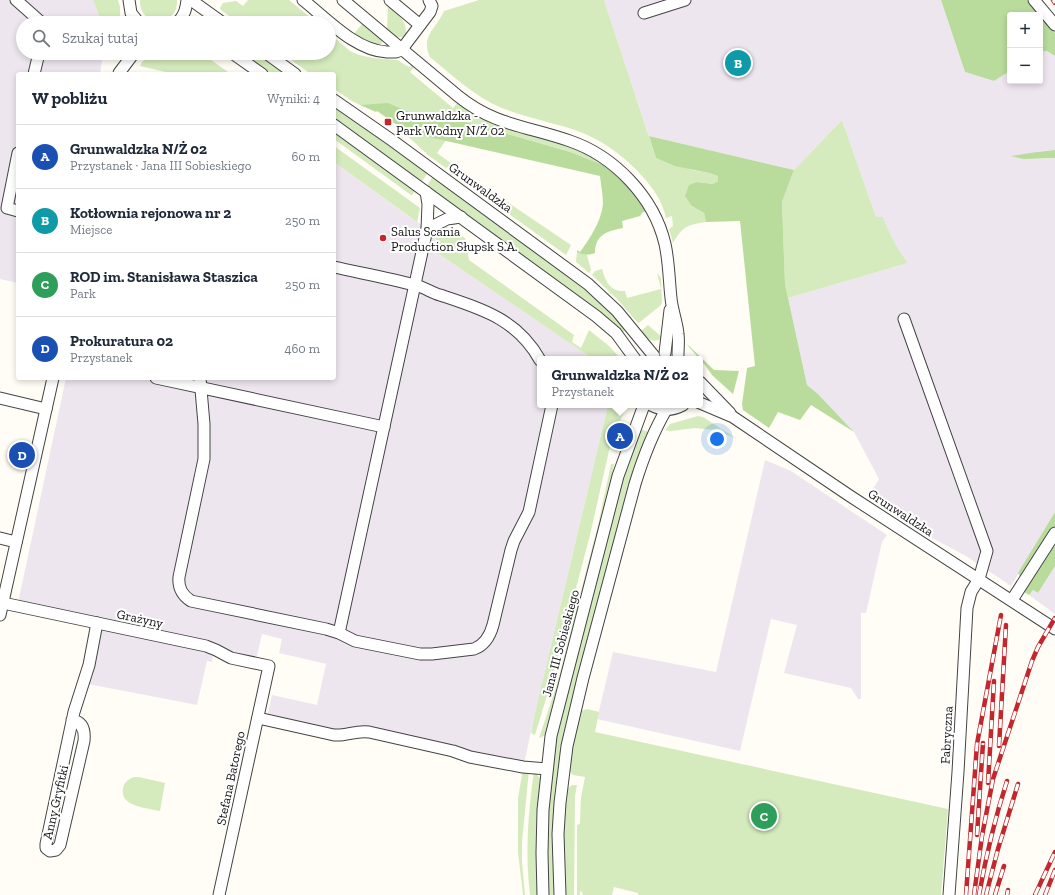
<!DOCTYPE html>
<html lang="pl">
<head>
<meta charset="utf-8">
<style>
	:root { --surface:#fff; --page:#f6f6f7; --text:#1f2937; --muted:#747a83; --line:#e0e1e3; --accent:#c4262e }
	body { margin:0; font-family:"Zilla Slab",serif; background:var(--page); color:var(--text) }
	.controls { position:absolute; right:12px; top:12px; display:grid; overflow:hidden; border-radius:4px; box-shadow:0 2px 6px #0003 }
	.controls button { width:36px; height:36px; display:grid; place-items:center; padding:0; border:0; border-bottom:1px solid var(--line); background:var(--surface); color:var(--text); font:20px sans-serif }
	.you { position:absolute; left:717px; top:439px; width:14px; height:14px; margin:-10px; border:3px solid #fff; border-radius:50%; background:#1a73e8; box-shadow:0 0 0 6px #1a73e833 }
	.badge { display:grid; place-items:center; width:26px; height:26px; border-radius:50%; background:var(--accent); color:#fff; font-size:13px; font-weight:700 }
	.pin { position:absolute; translate:-50% -50%; border:2px solid #fff; box-shadow:0 1px 4px #0006 }
	.popup { position:absolute; left:537px; top:356px; width:166px; height:52px; box-sizing:border-box; display:grid; place-content:center; border-radius:4px; background:var(--surface); filter:drop-shadow(0 1px 3px #0005); font-size:13px; white-space:nowrap; color:var(--muted) }
	.popup b { font-size:15px; color:var(--text) }
	.popup::after { content:''; position:absolute; left:50%; top:100%; margin-left:-8px; border:8px solid transparent; border-top-color:var(--surface) }
	.list { margin:0; padding:0; list-style:none }
	h2 { display:flex; justify-content:space-between; align-items:center; height:52px; margin:0; padding:0 16px; font-size:17px }
	h2 small { font-size:13px; font-weight:400; color:var(--muted) }
	.list li { display:grid; grid-template-columns:26px 1fr auto; gap:12px; align-items:center; box-sizing:border-box; height:64px; padding:0 16px; border-top:1px solid var(--line) }
	.list b { display:block; font-size:15px; white-space:nowrap }
	.list p { margin:0; font-size:13px; white-space:nowrap; color:var(--muted) }
	.list em { font-size:13px; font-style:normal; color:var(--muted) }
	.icon { flex:none; width:22px; height:22px; fill:none; stroke:currentColor; stroke-width:2; stroke-linecap:round; stroke-linejoin:round }
	.map { position:relative; flex:none; width:1055px; height:895px; overflow:hidden }
	.search { position:absolute; background:var(--surface); box-shadow:0 2px 6px #0003; left:16px; top:16px; width:320px; height:44px; display:flex; align-items:center; gap:10px; box-sizing:border-box; padding:0 14px; border-radius:22px; color:var(--muted); font-size:15px }
	.panel { position:absolute; background:var(--surface); box-shadow:0 2px 6px #0003; left:16px; top:72px; width:320px; height:308px; border-radius:4px }
	.map>svg:first-child { display:block }
	.industrial { fill:#eee6ef }
	.green { fill:#d5ebbd }
	.forest { fill:#b9dc9c }
	.lines { fill:none; stroke-linecap:round; stroke-linejoin:round }
	.minor-casing { stroke:#444; stroke-width:13 }
	.minor { stroke:#fff; stroke-width:11 }
	.rail-casing { stroke:#c4262e; stroke-width:4.5 }
	.rail { stroke:#fff; stroke-width:3; stroke-dasharray:9; stroke-linecap:butt }
	.poi-dot { fill:#c4262e; stroke:#fff; stroke-width:1.5 }
	.labels { text-anchor:middle; stroke-width:4; stroke-linejoin:round; paint-order:stroke }
	.poi-label { font-size:13px; fill:#111; stroke:#fff; text-anchor:start }
	.street-label { font-size:13px; fill:#111; stroke:#fff }
</style>
</head>
<body>
<div class="map">
<svg width="1055" height="895" viewBox="0 0 1055 895">
	<rect width="100%" height="100%" fill="#fffdf5"/>
	<g class="industrial">
		<polygon points="0,0 93,0 102,23 23,23 23,53 103,53 100,74 18,74 18,283 0,279"/>
		<polygon points="604,0 941,0 965,72 994,81 1010,71 1010,81 1040,81 1040,52 1047,51 1055,56 1055,150 1041,151 1033,154 1012,156 1044,159 1055,158 1055,512 1011,586 966,556 913,528 868,497 879,479 854,432 818,394 807,385 788,298 908,263 897,249 890,235 883,217 876,217 842,120 794,170 649,136"/>
		<polygon points="334,162 411,218 437,234 433,250 593,359 540,359 540,405 608,405 534,717 524,764 337,731 267,717 272,695 317,705 326,664 331,665 279,653 282,639 262,634 256,660 18,603 66,378 334,378"/>
		<polygon points="765,460 791,471 887,535 882,542 866,613 861,613 861,699 858,699 851,688 784,673 797,625 771,619 740,751 597,719 613,652 716,672"/>
		<polygon points="1055,566 1055,614 1029,595 1033,590 1038,593"/>
		<polygon points="101,627 214,651 212,662 207,661 197,705 88,684"/>
	</g>
	<g class="green">
		<polygon points="93,0 118,0 120,7 120,23 102,23"/>
		<path d="M140,0H177C178,28 139,28 140,0Z"/>
		<polygon points="248,0 289,0 317,23 239,23 221,10 220,8 223,3 236,1 243,6"/>
		<path d="M479,0H604L656,158L693,170L709,173L718,176V181L713,184L697,182L692,206L704,213L706,222C687,225 683,226 673,243L669,229L673,226L672,216L666,218C663,202 653,188 642,176C623,155 600,138 572,129C549,122 524,117 502,108C475,97 452,75 430,57C420,36 437,28 444,11Z"/>
		<path d="M388,6C397,14 407,20 406,34L403,37H397L387,29Z"/>
		<polygon points="362,24 382,40 382,44 380,45 368,43 353,35"/>
		<path d="M329,33L350,51L359,55L373,58L397,60L409,67L413,65L415,66L410,72L453,108L458,102C468,109 478,116 489,122C510,131 532,134 554,141C573,146 590,155 606,166L570,152L539,143L445,118L425,117L373,105H360L352,101L334,89V74H311L281,53H329Z"/>
		<polygon points="153,53 201,53 231,74 174,74 140,66 142,62"/>
		<polygon points="241,53 255,53 285,74 272,74"/>
		<polygon points="334,107 428,173 421,182 334,118"/>
		<path d="M842,120L876,217H883C890,235 897,249 908,263L788,298L785,284L782,202L794,170Z"/>
		<polygon points="403,128 407,132 446,140 437,153 452,164 450,166 446,168 428,155 401,130"/>
		<polygon points="334,132 415,191 412,195 411,195 334,139"/>
		<polygon points="334,146 420,208 417,222 334,162"/>
		<polygon points="463,172 571,245 566,255 459,178 460,173"/>
		<polygon points="433,176 584,287 609,311 626,330 622,333 602,313 427,186"/>
		<polygon points="444,225 465,238 469,260 574,335 572,342 581,348 589,330 609,346 621,359 593,359 433,250 437,235 436,234"/>
		<polygon points="577,252 580,254 587,255 591,270 589,273 576,262"/>
		<path d="M602,269C606,282 610,292 625,291L627,298L661,289L657,273L661,278L662,302L661,305L640,322L638,323L618,300L592,275L595,271Z"/>
		<path d="M648,325L663,338C653,344 647,339 641,331Z"/>
		<polygon points="608,405 627,405 611,442 590,535 552,679 535,735 531,733 534,717"/>
		<polygon points="698,416 703,417 737,439 716,430 695,428 671,431 665,430 670,424"/>
		<path d="M641,429L648,432L631,476L564,735C554,788 552,840 554,895H549C548,863 546,831 549,799C551,772 555,745 560,719L622,482Z"/>
		<polygon points="611,464 614,464 611,481 550,714 546,735 539,738 557,684 598,525"/>
		<polygon points="587,709 599,712 595,732 948,809 941,895 638,895 638,893 614,887 612,895 583,895 582,892 580,891 580,895 577,895 577,825 580,824 581,797 585,777 573,775 569,770 573,743 581,711"/>
		<polygon points="523,769 529,770 522,842 522,862 525,895 523,895 518,852 518,798"/>
		<path d="M534,771L540,778L536,834L538,895H530C525,853 528,813 534,771Z"/>
		<path d="M134,777H139L165,783L160,811C148,808 119,807 123,788C124,782 129,779 134,777Z"/>
		<polygon points="572,785 577,785 575,796 574,895 565,895 563,831 567,789"/>
	</g>
	<g class="forest">
		<polygon points="941,0 1027,0 1055,33 1055,56 1047,51 1040,52 1040,15 1010,15 1010,71 994,81 965,72"/>
		<path d="M388,103L411,113L425,117L445,118L469,123L539,143L570,152L606,166L628,186L636,197L645,211L642,213L640,216L622,221L623,228C608,231 595,234 595,253C589,255 583,256 577,252V250L580,252C590,238 601,222 603,204C603,195 601,185 600,176L407,132L377,111L376,112L360,105Z"/>
		<polygon points="649,136 794,170 782,202 785,284 807,385 818,394 854,432 811,405 800,420 778,412 769,428 743,410 742,404 747,368 755,366 740,221 706,222 704,213 692,206 685,196 689,185 697,182 713,184 718,181 718,176 709,173 675,166 656,158"/>
		<path d="M1055,150V158L1023,159L1011,156C1026,154 1040,151 1055,150Z"/>
		<polygon points="687,344 714,370 739,371 733,394 712,375 705,365 689,347"/>
		<polygon points="1055,512 1055,526 1021,578 1018,573"/>
		<polygon points="1055,540 1055,566 1038,593 1033,590 1029,595 1024,592 1023,590"/>
	</g>
	<g class="lines">
		<g class="minor-casing">
			<g id="minor">
				<polyline points="16,0 42,23"/>
				<polyline points="129,0 131,13 139,23"/>
				<polyline points="191,0 223,23"/>
				<path d="M303,0C327,19 356,51 387,52C393,52 398,53 402,49L430,12L432,6L429,0"/>
				<path d="M343,0L458,96C495,126 528,126 570,141C614,156 654,197 665,244C669,262 669,280 671,298C672,310 677,322 678,334C679,341 678,348 678,355"/>
				<polyline points="390,0 420,25"/>
				<polyline points="1034,0 1055,25"/>
				<polyline points="644,13 685,0"/>
				<path d="M177,23C184,16 186,10 187,0"/>
				<polyline points="232,53 262,74"/>
				<polyline points="266,53 295,74"/>
				<polyline points="119,73 134,53"/>
				<polyline points="34,74 39,53"/>
				<polyline points="334,100 393,141 588,284 617,311 654,356"/>
				<polyline points="334,125 596,316 616,333 635,359"/>
				<polyline points="18,153 7,208 18,211"/>
				<polyline points="426,192 428,204 427,229 447,219 461,217"/>
				<path d="M334,267C361,273 388,278 415,285C424,287 432,293 440,295C482,309 517,319 540,360"/>
				<polyline points="904,319 987,551 979,579 971,592 967,608 958,772 949,895"/>
				<polyline points="665,353 670,310"/>
				<polyline points="156,378 384,427"/>
				<path d="M200,378L204,424V459L179,577C178,588 182,595 191,601L326,629L339,633L355,641L420,654H432L474,649C485,645 490,636 493,625L511,550L514,541L529,512L552,405"/>
				<polyline points="700,382 730,413"/>
				<polyline points="0,398 46,409"/>
				<polyline points="700,403 733,417 850,496 1055,629"/>
				<path d="M651,405C662,411 672,411 683,405"/>
				<polyline points="0,538 16,542"/>
				<polyline points="1012,600 1055,533"/>
				<polyline points="3,603 206,646 216,650 231,658 269,666 219,895"/>
				<polyline points="0,615 53,378"/>
				<polyline points="339,633 427,229"/>
				<path d="M258,718L334,735C347,736 356,730 369,732L453,751L470,757L523,767L547,769"/>
				<path d="M72,720C83,722 85,731 84,741L60,845L56,850L50,851L46,848V844L74,712L89,665L97,623"/>
				<polyline points="543,895 542,853 543,810 551,736 618,476 644,405"/>
				<path d="M560,895L558,834L560,803L567,746L583,678L635,484C643,458 652,434 666,410"/>
			</g>
		</g>
		<use href="#minor" class="minor"/>
		<g class="rail-casing">
			<g id="rail">
				<polyline points="1053,0 1055,3"/>
				<polyline points="999,746 1006,625"/>
				<polyline points="988,783 994,681"/>
				<polyline points="977,835 983,743"/>
				<polyline points="966,895 977,744 1001,615"/>
				<polyline points="974,895 982,836 993,779 1032,661 1038,647 1055,618"/>
				<path d="M979,895C986,856 995,818 1007,781"/>
				<polyline points="986,895 998,849 1018,784"/>
				<polyline points="995,895 1004,866"/>
				<polyline points="1007,895 1008,890"/>
				<polyline points="1035,895 1055,852"/>
				<polyline points="1045,895 1055,870"/>
			</g>
		</g>
		<use href="#rail" class="rail"/>
	</g>
	<g class="poi-dot">
		<rect x="384" y="118" width="8" height="8" rx="2"/>
		<circle cx="383" cy="238" r="4"/>
	</g>
	<g class="labels">
		<g class="poi-label">
			<text x="396" y="120">Grunwaldzka -<tspan x="396" dy="15">Park Wodny N/Ż 02</tspan></text>
			<text x="391" y="236">Salus Scania<tspan x="391" dy="15">Production Słupsk S.A.</tspan></text>
		</g>
		<g class="street-label">
			<text transform="translate(481 187) rotate(36)" y="5">Grunwaldzka</text>
			<text transform="translate(901 512) rotate(33)" y="5">Grunwaldzka</text>
			<text transform="translate(140 618) rotate(12)" y="5">Grażyny</text>
			<text transform="translate(560 643) rotate(-75)" y="5">Jana III Sobieskiego</text>
			<text transform="translate(946 735) rotate(-87)" y="5">Fabryczna</text>
			<text transform="translate(230 778) rotate(-78)" y="5">Stefana Batorego</text>
			<text transform="translate(55 802) rotate(-77)" y="5">Anny Gryfitki</text>
		</g>
	</g>
</svg>
<div class="controls">
<button>+</button>
<button>−</button>
</div>
<div class="you"></div>
<div class="pin badge" style="left:620px;top:436px;background:#1a4fb4">A</div>
<div class="popup"><b>Grunwaldzka N/Ż 02</b>Przystanek</div>
<div class="pin badge" style="left:738px;top:63px;background:#0f9aa8">B</div>
<div class="pin badge" style="left:764px;top:816px;background:#2e9e5b">C</div>
<div class="pin badge" style="left:22px;top:455px;background:#1a4fb4">D</div>
<div class="search"><svg class="icon" aria-label="search" viewBox="0 0 24 24"><circle cx="10" cy="10" r="6"/><path d="M15 15l6 6"/></svg>Szukaj tutaj</div>
<section class="panel">
<h2>W pobliżu<small>Wyniki: 4</small></h2>
<ul class="list">
<li><span class="badge" style="background:#1a4fb4">A</span><div><b>Grunwaldzka N/Ż 02</b><p>Przystanek · Jana III Sobieskiego</p></div><em>60 m</em></li>
<li><span class="badge" style="background:#0f9aa8">B</span><div><b>Kotłownia rejonowa nr 2</b><p>Miejsce</p></div><em>250 m</em></li>
<li><span class="badge" style="background:#2e9e5b">C</span><div><b>ROD im. Stanisława Staszica</b><p>Park</p></div><em>250 m</em></li>
<li><span class="badge" style="background:#1a4fb4">D</span><div><b>Prokuratura 02</b><p>Przystanek</p></div><em>460 m</em></li>
</ul>
</section>
</div>
</body>
</html>
